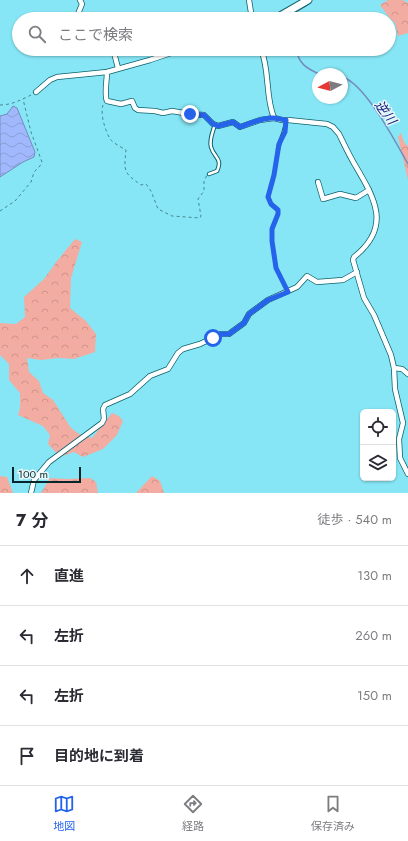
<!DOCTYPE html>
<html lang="ja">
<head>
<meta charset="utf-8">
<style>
	:root { --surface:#fff; --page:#f7f7f7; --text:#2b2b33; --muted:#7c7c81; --line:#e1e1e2; --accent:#2563eb }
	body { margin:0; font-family:Jost,"Noto Sans JP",sans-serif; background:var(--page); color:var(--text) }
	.controls { position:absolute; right:12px; bottom:12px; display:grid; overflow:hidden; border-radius:6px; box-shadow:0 1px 3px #0004 }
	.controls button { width:36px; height:36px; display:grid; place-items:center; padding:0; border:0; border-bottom:1px solid var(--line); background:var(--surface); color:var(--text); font:20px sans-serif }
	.compass { position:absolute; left:312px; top:68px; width:36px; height:36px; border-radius:50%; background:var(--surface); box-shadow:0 1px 3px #0004; rotate:263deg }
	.scale { position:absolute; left:12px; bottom:10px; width:69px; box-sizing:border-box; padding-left:4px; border:2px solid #07262b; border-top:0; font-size:11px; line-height:14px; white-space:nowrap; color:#07262b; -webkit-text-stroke:3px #e8f9fc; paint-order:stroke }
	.stop { position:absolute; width:12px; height:12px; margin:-9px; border:3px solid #2563eb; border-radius:50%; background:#fff }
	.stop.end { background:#2563eb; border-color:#fff; box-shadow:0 1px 4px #0008 }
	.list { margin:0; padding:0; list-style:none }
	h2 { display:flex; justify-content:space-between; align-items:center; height:52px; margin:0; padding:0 16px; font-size:17px }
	h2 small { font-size:13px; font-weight:400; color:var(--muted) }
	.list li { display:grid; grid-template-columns:26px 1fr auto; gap:12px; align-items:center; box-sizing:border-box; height:60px; padding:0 16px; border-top:1px solid var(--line) }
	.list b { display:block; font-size:15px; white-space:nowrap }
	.list em { font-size:13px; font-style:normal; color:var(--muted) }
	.icon { flex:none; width:22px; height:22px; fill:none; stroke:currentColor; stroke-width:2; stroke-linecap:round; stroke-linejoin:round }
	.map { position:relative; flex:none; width:408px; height:493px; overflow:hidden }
	.search { position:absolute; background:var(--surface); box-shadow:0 1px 3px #0004; left:12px; right:12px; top:12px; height:44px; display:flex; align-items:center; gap:10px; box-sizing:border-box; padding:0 14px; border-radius:22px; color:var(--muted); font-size:15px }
	.sheet { height:292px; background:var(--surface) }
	nav { display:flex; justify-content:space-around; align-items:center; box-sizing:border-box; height:56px; border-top:1px solid var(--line); background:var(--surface); font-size:11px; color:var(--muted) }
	nav a { display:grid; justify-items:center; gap:2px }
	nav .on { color:var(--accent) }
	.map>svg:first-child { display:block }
	.forest { fill:url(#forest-crowns) }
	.water { fill:url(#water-waves); stroke:#738dbd }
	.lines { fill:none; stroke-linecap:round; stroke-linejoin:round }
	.stream { stroke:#738dbd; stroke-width:1.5 }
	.lane-casing { stroke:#0c606b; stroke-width:4.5 }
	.street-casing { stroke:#0c606b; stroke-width:6 }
	.secondary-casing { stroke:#0c606b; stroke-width:9 }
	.path { stroke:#478791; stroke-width:1; stroke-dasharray:3 3; stroke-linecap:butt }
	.lane { stroke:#fff; stroke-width:2.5 }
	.street { stroke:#fff; stroke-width:4.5 }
	.secondary { stroke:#fff; stroke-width:7 }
	.route { stroke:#2563eb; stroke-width:5 }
	.labels { text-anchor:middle; stroke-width:3; stroke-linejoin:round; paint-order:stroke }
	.water-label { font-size:13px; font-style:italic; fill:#121a77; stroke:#e8f9fc }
</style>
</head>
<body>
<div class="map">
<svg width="408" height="493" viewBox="0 0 408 493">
	<defs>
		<pattern id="forest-crowns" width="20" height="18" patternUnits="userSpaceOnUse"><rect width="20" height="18" fill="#f2aca1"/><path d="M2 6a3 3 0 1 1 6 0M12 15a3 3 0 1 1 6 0" fill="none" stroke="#ce948b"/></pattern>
		<pattern id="water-waves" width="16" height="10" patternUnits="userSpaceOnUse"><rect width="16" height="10" fill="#a1b9fc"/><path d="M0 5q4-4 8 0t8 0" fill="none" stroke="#899fd8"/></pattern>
	</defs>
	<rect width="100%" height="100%" fill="#86e6f5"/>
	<g class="forest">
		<polygon points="388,0 403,0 408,3 408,33 398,36 395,23 388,16 380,5"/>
		<polygon points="401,133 404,142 408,146 408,180 398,137"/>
		<polygon points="75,239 82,242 71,278 70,308 86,321 96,334 95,352 74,359 58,358 41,360 27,358 29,372 39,381 43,393 53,400 71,428 79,434 92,438 112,413 119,416 123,421 117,435 103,449 83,457 74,452 60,457 48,444 50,435 43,426 18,415 20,408 20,393 9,380 9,364 0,355 0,323 16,324 25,317 24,297 44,279 57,261"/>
		<polygon points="0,476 7,477 13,493 0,493"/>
		<polygon points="152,476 160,481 164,493 136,493"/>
		<polygon points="50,478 67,479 90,478 96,482 98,493 41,493"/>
	</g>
	<polygon class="water" points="13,106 17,108 35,152 34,157 23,162 0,177 0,116 7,114"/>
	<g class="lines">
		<g class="stream">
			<polyline points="287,19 289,16 307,5 307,4"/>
			<path d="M296,49C299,64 306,68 319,74"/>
			<path d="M342,77C365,83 396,143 408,164"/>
		</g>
		<g class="lane-casing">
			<g id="lane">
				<path d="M278,149C280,139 286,131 286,120"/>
				<path d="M209,174L217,171C223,158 214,158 211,147C209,139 213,132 215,124"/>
			</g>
		</g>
		<g class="street-casing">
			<g id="street">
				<polyline points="249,0 252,19"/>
				<polyline points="76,19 82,4 80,0"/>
				<polyline points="113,49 118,68"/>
				<path d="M261,49C270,71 265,96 274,118"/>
				<path d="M107,72C107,80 104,95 107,101L121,104L132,101L135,108L138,110L155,111L163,113L172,111L190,114L204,115L213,124L218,126L233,122L240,127L260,120L274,118L282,120H288L327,124L333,127L339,134C344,144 349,155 355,165C375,199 392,227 354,257L353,260L364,298L374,315L391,355L394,368L395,389L403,423L399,439L400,458L408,474"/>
				<polyline points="36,92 50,80 57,77 107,72 150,60 183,49"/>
				<polyline points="318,182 323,199 340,194 356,198 369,190"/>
				<polyline points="394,368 402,369 408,374"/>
				<polyline points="31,493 34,480 49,462 102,423 104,419 103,409 105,405 130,394 150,376 168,369 178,353 183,349 200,344 221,334 229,334 244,323 249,314 268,300 297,287 307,276 317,282 343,280 357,272"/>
			</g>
		</g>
		<g class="secondary-casing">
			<polyline id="secondary" points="275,19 308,0"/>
		</g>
		<g class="path">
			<path d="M0,105C11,105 21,100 31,95"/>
			<path d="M103,105C100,114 105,130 110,139C113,143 121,147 126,150C124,172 123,172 141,185L146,184L151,191L158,209L172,216L200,218L201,216L198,199L204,191V181L207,175"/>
			<polyline points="277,153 274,175 268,197 271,204 278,210 271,236 276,268 286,288"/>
			<polyline points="0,211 15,201 31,182 34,172 40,166 42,162 31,132 23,99"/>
		</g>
		<use href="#lane" class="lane"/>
		<use href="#street" class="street"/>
		<use href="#secondary" class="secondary"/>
	</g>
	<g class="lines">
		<path class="route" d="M190,114L204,115L213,124L218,126L233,122L240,127C251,123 261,118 273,118C277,118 281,120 286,120L285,132L279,144L274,175L268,197L271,204L278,210V214L272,229V241L276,268L288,292L268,300L249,314L244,323L229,334H221L213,338"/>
	</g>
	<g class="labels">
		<g class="water-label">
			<text transform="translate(386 112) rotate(54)" y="5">逆川</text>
		</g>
	</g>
</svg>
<div class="controls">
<button><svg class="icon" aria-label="locate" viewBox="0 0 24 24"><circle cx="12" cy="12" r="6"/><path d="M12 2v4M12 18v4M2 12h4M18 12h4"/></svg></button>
<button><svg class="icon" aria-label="layers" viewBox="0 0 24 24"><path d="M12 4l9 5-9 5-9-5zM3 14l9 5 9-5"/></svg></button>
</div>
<svg class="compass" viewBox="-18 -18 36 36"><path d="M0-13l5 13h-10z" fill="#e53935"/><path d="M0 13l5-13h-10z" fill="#7c7c81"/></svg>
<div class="scale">100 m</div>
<div class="stop" style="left:213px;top:338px"></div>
<div class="stop end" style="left:190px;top:114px"></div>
<div class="search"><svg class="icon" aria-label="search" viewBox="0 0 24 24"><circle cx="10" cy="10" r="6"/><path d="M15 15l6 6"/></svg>ここで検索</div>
</div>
<section class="sheet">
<h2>7 分<small>徒歩 · 540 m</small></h2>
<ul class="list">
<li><svg class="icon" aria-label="ahead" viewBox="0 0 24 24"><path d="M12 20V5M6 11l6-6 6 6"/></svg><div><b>直進</b></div><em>130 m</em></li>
<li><svg class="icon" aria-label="left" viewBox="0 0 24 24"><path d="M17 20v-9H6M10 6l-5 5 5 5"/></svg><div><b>左折</b></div><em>260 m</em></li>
<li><svg class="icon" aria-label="left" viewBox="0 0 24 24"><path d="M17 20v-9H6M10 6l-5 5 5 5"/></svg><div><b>左折</b></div><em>150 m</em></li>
<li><svg class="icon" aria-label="arrive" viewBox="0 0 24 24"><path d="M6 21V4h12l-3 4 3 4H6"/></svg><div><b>目的地に到着</b></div></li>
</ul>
</section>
<nav>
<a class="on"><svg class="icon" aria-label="map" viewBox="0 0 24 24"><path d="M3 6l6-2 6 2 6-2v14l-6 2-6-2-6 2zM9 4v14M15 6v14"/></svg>地図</a>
<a><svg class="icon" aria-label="directions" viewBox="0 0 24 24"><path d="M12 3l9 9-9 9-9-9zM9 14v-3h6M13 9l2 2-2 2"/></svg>経路</a>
<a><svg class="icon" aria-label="saved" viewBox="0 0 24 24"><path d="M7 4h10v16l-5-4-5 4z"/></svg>保存済み</a>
</nav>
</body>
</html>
